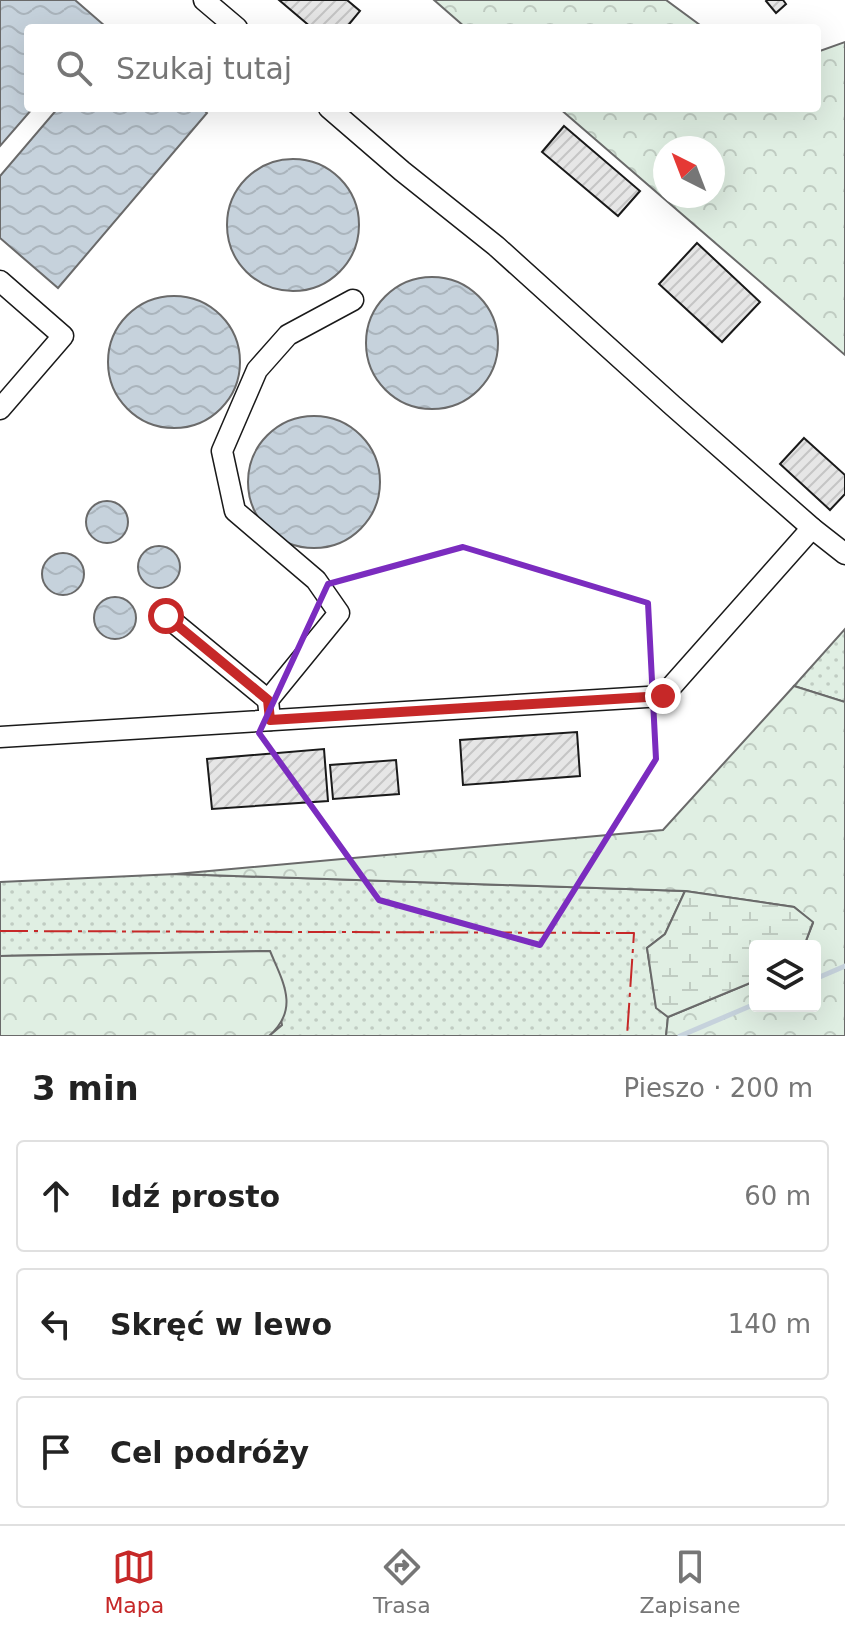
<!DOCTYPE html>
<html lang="pl">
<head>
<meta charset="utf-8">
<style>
	:root { --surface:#fff; --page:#f2f2f2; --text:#222; --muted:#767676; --line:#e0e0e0; --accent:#c62828 }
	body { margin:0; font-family:"DejaVu Sans",sans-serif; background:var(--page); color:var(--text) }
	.controls { position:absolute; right:24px; bottom:24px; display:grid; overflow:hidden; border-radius:8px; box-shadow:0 8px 32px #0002 }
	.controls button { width:72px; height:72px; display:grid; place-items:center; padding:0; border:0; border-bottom:2px solid var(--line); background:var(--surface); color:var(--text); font:40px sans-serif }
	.compass { position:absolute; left:653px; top:136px; width:72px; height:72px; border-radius:50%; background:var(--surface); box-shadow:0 8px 32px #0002; rotate:318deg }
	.stop { position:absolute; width:24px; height:24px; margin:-18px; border:6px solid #c62828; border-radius:50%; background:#fff }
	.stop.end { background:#c62828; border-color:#fff; box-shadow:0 2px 8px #0008 }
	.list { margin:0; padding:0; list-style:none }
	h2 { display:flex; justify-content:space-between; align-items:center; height:104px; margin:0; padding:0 32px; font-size:34px }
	h2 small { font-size:26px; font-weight:400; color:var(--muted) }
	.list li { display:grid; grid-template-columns:52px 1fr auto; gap:24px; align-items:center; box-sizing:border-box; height:112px; margin:0 16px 16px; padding:0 16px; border:2px solid var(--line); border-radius:8px }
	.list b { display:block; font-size:30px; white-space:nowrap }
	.list em { font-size:26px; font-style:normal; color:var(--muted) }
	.icon { flex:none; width:44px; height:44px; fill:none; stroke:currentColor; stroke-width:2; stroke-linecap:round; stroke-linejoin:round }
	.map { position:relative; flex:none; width:845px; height:1036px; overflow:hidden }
	.search { position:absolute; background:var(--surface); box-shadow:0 8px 32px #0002; left:24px; right:24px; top:24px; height:88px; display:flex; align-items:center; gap:20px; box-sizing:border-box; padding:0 28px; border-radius:8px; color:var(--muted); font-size:30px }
	.sheet { height:488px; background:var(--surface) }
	nav { display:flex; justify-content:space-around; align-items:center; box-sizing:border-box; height:112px; border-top:2px solid var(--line); background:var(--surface); font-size:22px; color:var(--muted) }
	nav a { display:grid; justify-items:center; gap:4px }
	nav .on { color:var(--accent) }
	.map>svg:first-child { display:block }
	.grass { fill:url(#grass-dots); stroke:#6a6a6a; stroke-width:2 }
	.forest { fill:url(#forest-crowns); stroke:#6a6a6a; stroke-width:2; fill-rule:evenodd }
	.wetland { fill:url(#wetland-marsh); stroke:#6a6a6a; stroke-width:2 }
	.water { fill:url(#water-waves); stroke:#6a6a6a; stroke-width:2 }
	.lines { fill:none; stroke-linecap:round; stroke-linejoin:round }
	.stream { stroke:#c6d2dc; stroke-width:5 }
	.building { fill:url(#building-hatch); stroke:#1a1a1a; stroke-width:2 }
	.minor-casing { stroke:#1a1a1a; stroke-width:23 }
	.minor { stroke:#fff; stroke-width:20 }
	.power { stroke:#c62828; stroke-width:2; stroke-dasharray:28 6 4 6; stroke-linecap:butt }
	.route { stroke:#c62828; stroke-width:10 }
	.marked { fill:none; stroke:#7b2cbf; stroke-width:6; stroke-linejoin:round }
</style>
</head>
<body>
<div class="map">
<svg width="845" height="1036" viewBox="0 0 845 1036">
	<defs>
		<pattern id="grass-dots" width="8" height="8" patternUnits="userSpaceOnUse" patternTransform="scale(2)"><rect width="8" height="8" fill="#e0efe3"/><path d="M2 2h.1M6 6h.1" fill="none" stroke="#c0ccc2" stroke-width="1.8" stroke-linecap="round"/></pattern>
		<pattern id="forest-crowns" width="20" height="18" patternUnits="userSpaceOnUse" patternTransform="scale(2)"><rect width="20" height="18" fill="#e0efe3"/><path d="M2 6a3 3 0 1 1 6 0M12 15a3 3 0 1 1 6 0" fill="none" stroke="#c0ccc2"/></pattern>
		<pattern id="wetland-marsh" width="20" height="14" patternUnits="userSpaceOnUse" patternTransform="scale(2)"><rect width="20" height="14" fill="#e0efe3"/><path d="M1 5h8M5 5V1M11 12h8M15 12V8" fill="none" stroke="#c0ccc2"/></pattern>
		<pattern id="water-waves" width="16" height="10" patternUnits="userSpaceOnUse" patternTransform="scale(2)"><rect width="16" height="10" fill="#c6d2dc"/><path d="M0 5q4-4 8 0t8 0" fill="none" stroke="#aab4bc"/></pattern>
		<pattern id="building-hatch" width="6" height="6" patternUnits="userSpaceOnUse" patternTransform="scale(2)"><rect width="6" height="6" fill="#e6e6e6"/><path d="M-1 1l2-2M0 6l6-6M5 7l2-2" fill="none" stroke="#c5c5c5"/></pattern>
	</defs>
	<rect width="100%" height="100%" fill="#fff"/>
	<g class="grass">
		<polygon points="845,629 845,702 794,686"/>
		<polygon points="176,874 685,891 665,934 647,948 656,1007 668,1017 666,1036 269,1036 282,1025 269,951 0,956 0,882"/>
	</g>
	<g class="forest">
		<polygon points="434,0 666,0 704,28 466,28"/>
		<path d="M845,42V355L559,108H817V52ZM713,148V196H665V148Z"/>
		<polygon points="794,686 845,702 845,1036 666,1036 668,1017 755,981 755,1006 815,1006 815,946 804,946 813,923 794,907 685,891 176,874 663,830"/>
		<path d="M270,951C283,982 300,1009 269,1036H0V956Z"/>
	</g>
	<polygon class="wetland" points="685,891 794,907 813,922 804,946 755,946 755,981 668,1017 656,1008 647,948 665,934"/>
	<g class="water">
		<polygon points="0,0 75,0 105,26 103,28 28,28 28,108 33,108 0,146"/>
		<polygon points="58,108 202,108 207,113 58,288 0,238 0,176"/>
		<circle cx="293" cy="225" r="66"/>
		<circle cx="432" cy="343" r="66"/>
		<circle cx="174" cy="362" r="66"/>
		<circle cx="314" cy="482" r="66"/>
		<circle cx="107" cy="522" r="21"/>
		<circle cx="159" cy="567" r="21"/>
		<circle cx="63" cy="574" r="21"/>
		<circle cx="115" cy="618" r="21"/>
	</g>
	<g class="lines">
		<g class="stream">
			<polyline points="815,979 845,966"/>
			<polyline points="680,1036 755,1004"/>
		</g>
	</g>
	<g class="building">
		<polygon points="279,0 347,0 360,11 346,28 312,28"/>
		<polygon points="767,0 783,0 786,4 776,13 766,1"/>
		<polygon points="564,126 640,191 618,216 542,152"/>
		<polygon points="697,243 760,302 722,342 659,284"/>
		<polygon points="804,438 845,475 845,494 830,510 780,464"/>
		<polygon points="577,732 580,776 463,785 460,740"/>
		<polygon points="324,749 328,801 212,809 207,759"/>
		<polygon points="396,760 399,794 333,799 330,765"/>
	</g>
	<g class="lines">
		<g class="minor-casing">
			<g id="minor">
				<polyline points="204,0 237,28"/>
				<polyline points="329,108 402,171 496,246 672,405 812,528 845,554"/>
				<polyline points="0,281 63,336 0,409"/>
				<polyline points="166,616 268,700"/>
				<polyline points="270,720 268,700 339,613 316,580 235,511 222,451 257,370 288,335 353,300"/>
				<polyline points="0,737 663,696 812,528"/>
			</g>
		</g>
		<use href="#minor" class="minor"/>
		<polyline class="power" points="0,931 634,933 627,1036"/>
	</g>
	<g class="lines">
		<polyline class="route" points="166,616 268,700 270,720 663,696"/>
	</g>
	<path class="marked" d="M463,547L648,603L656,759L540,945L379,900L259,733L328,584Z"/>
</svg>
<div class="controls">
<button><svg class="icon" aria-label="layers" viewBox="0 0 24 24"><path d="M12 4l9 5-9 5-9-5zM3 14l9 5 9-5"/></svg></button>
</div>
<svg class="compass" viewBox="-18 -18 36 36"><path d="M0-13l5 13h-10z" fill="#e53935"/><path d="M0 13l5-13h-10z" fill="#767676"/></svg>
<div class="stop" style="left:166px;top:616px"></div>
<div class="stop end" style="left:663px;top:696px"></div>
<div class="search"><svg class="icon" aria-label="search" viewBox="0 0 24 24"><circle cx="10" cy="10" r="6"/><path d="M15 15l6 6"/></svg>Szukaj tutaj</div>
</div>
<section class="sheet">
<h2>3 min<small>Pieszo · 200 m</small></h2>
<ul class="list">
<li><svg class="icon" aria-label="ahead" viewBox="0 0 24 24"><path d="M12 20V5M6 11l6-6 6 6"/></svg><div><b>Idź prosto</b></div><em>60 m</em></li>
<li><svg class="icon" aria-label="left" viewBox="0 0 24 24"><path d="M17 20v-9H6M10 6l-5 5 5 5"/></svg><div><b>Skręć w lewo</b></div><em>140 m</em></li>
<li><svg class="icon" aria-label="arrive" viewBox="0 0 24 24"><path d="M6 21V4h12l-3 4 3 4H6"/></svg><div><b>Cel podróży</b></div></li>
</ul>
</section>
<nav>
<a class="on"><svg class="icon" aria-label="map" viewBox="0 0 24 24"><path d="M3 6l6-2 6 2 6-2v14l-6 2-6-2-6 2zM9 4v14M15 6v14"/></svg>Mapa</a>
<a><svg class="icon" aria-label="directions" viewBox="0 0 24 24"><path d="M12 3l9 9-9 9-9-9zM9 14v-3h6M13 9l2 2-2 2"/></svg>Trasa</a>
<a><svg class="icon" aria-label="saved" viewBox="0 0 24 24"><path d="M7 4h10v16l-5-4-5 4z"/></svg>Zapisane</a>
</nav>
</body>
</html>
